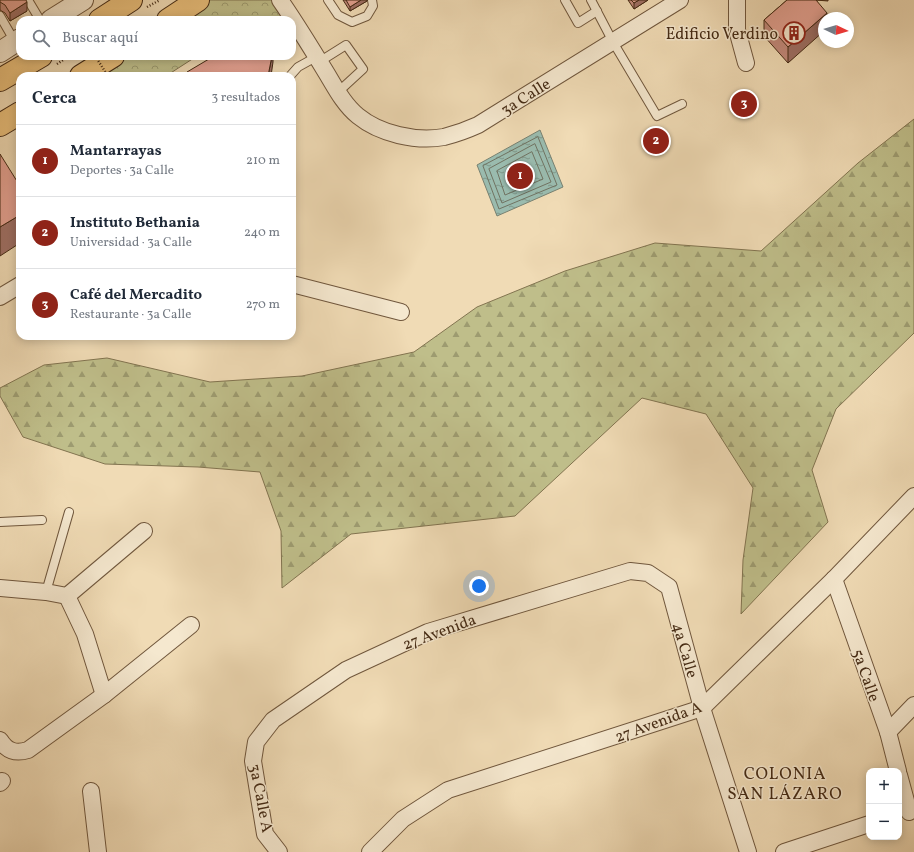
<!DOCTYPE html>
<html lang="es">
<head>
<meta charset="utf-8">
<style>
	:root { --surface:#fff; --page:#f6f6f7; --text:#1f2937; --muted:#747a83; --line:#e0e1e3; --accent:#8f2418 }
	body { margin:0; font-family:Vollkorn,serif; background:var(--page); color:var(--text) }
	.controls { position:absolute; right:12px; bottom:12px; display:grid; overflow:hidden; border-radius:8px; box-shadow:0 2px 10px #0003 }
	.controls button { width:36px; height:36px; display:grid; place-items:center; padding:0; border:0; border-bottom:1px solid var(--line); background:var(--surface); color:var(--text); font:20px sans-serif }
	.compass { position:absolute; left:818px; top:12px; width:36px; height:36px; border-radius:50%; background:var(--surface); box-shadow:0 2px 10px #0003; rotate:94deg }
	.you { position:absolute; left:479px; top:586px; width:14px; height:14px; margin:-10px; border:3px solid #fff; border-radius:50%; background:#1a73e8; box-shadow:0 0 0 6px #1a73e833 }
	.badge { display:grid; place-items:center; width:26px; height:26px; border-radius:50%; background:var(--accent); color:#fff; font-size:13px; font-weight:700 }
	.pin { position:absolute; translate:-50% -50%; border:2px solid #fff; box-shadow:0 1px 4px #0006 }
	.list { margin:0; padding:0; list-style:none }
	h2 { display:flex; justify-content:space-between; align-items:center; height:52px; margin:0; padding:0 16px; font-size:17px }
	h2 small { font-size:13px; font-weight:400; color:var(--muted) }
	.list li { display:grid; grid-template-columns:26px 1fr auto; gap:12px; align-items:center; box-sizing:border-box; height:72px; padding:0 16px; border-top:1px solid var(--line) }
	.list b { display:block; font-size:15px; white-space:nowrap }
	.list p { margin:0; font-size:13px; white-space:nowrap; color:var(--muted) }
	.list em { font-size:13px; font-style:normal; color:var(--muted) }
	.icon { flex:none; width:22px; height:22px; fill:none; stroke:currentColor; stroke-width:2; stroke-linecap:round; stroke-linejoin:round }
	.map { position:relative; flex:none; width:914px; height:852px; overflow:hidden }
	.search { position:absolute; background:var(--surface); box-shadow:0 2px 10px #0003; left:16px; top:16px; width:280px; height:44px; display:flex; align-items:center; gap:10px; box-sizing:border-box; padding:0 14px; border-radius:12px; color:var(--muted); font-size:15px }
	.panel { position:absolute; background:var(--surface); box-shadow:0 2px 10px #0003; left:16px; top:72px; width:280px; height:268px; border-radius:12px }
	.map>svg:first-child { display:block }
	.forest { fill:url(#forest-firs); stroke:#827450 }
	.park { fill:url(#park-crowns); stroke:#827450 }
	.water { fill:url(#water-ripples); stroke:#788171 }
	.lines { fill:none; stroke-linecap:round; stroke-linejoin:round }
	.shore { stroke:#707362; stroke-width:1 }
	.service-casing { stroke:#70573d; stroke-width:10 }
	.minor-casing { stroke:#70573d; stroke-width:18 }
	.tertiary-casing { stroke:#70573d; stroke-width:22 }
	.primary-casing { stroke:#452b15; stroke-width:24 }
	.path { stroke:#452b15; stroke-width:2.5; stroke-dasharray:1 2; stroke-linecap:butt }
	.service { stroke:#f5e8cf; stroke-width:8 }
	.minor { stroke:#f5e8cf; stroke-width:16 }
	.tertiary { stroke:#f5e8cf; stroke-width:20 }
	.primary { stroke:#e8be7a; stroke-width:22 }
	.path-bridge { stroke:#452b15; stroke-width:2.5; stroke-dasharray:1 2; stroke-linecap:butt }
	.wall { fill:#c2897b; stroke:#452b15 }
	.shaded-wall { fill:#9e6f64; stroke:#452b15 }
	.building { fill:#e19f8f; stroke:#452b15 }
	.labels { text-anchor:middle; stroke-width:3; stroke-linejoin:round; paint-order:stroke }
	.poi-label { font-size:16px; fill:#452b15; stroke:#f5e8cf; text-anchor:end }
	.street-label { font-size:16px; fill:#452b15; stroke:#f5e8cf }
	.neighbourhood-label { font-size:17px; letter-spacing:1px; fill:#452b15; stroke:#f5e8cf }
</style>
</head>
<body>
<div class="map">
<svg width="914" height="852" viewBox="0 0 914 852">
	<defs>
		<pattern id="forest-firs" width="22" height="20" patternUnits="userSpaceOnUse"><rect width="22" height="20" fill="#bfbe8a"/><path d="M5 1l3.5 6h-7zM16 11l3.5 6h-7z" fill="#9d9b70"/></pattern>
		<pattern id="park-crowns" width="20" height="18" patternUnits="userSpaceOnUse"><rect width="20" height="18" fill="#bfbe8a"/><path d="M2 6a3 3 0 1 1 6 0M12 15a3 3 0 1 1 6 0" fill="none" stroke="#9d9b70"/></pattern>
		<pattern id="water-ripples" width="26" height="14" patternUnits="userSpaceOnUse"><rect width="26" height="14" fill="#9abbae"/><path d="M2 4q2-2 4 0t4 0M15 11q2-2 4 0t4 0" fill="none" stroke="#7f988c"/></pattern>
	</defs>
	<rect width="100%" height="100%" fill="#f0dbb5"/>
	<filter id="stains"><feTurbulence type="fractalNoise" baseFrequency=".005" numOctaves="4"/><feColorMatrix values="0 0 0 0 .2 0 0 0 0 .09 0 0 0 0 .02 0 0 0 .5 -.17"/></filter>
	<radialGradient id="worn" r=".72"><stop offset=".6" stop-color="#630" stop-opacity="0"/><stop offset="1" stop-color="#630" stop-opacity=".3"/></radialGradient>
	<polygon class="forest" points="914,119 914,333 836,409 812,470 828,522 741,614 743,560 753,488 706,414 642,398 515,516 351,534 282,588 281,531 260,472 198,467 105,464 23,437 0,396 0,388 44,365 107,358 210,382 302,376 414,352 477,307 565,271 655,243 761,251 858,163"/>
	<g class="park">
		<polygon points="198,0 280,0 292,20 168,20"/>
		<polygon points="113,56 197,56 166,76 95,76"/>
	</g>
	<polygon class="water" points="540,130 563,187 497,216 477,165"/>
	<g class="lines">
		<g class="shore">
			<polygon points="538,137 557,185 499,209 483,166"/>
			<polygon points="535,144 551,182 502,203 489,169"/>
			<polygon points="532,152 543,179 505,195 497,171"/>
		</g>
		<g class="service-casing">
			<g id="service">
				<polyline points="28,0 40,20"/>
				<polyline points="328,0 338,15 352,22 367,16 373,6 372,0"/>
				<polyline points="565,0 578,23 597,11"/>
				<polyline points="591,0 613,42 657,116 682,104"/>
				<polyline points="0,16 15,42"/>
				<polyline points="319,62 346,45 363,69 338,92"/>
				<polyline points="290,76 298,67 316,57"/>
				<polyline points="0,522 42,520"/>
				<polyline points="46,592 69,512"/>
			</g>
		</g>
		<g class="minor-casing">
			<g id="minor">
				<path d="M280,0C296,23 310,46 324,69C334,85 343,104 358,116C380,134 416,142 444,137C456,134 467,130 478,125L680,0"/>
				<polyline points="737,0 737,30 746,63"/>
				<polyline points="292,284 401,312"/>
				<polyline points="0,297 20,285"/>
				<polyline points="834,579 888,732 898,771"/>
				<polyline points="0,588 46,592 67,596 144,531"/>
				<polyline points="67,596 85,634 104,695"/>
				<polyline points="888,732 914,705"/>
				<path d="M0,740C7,751 15,754 28,750L104,695L191,625"/>
				<polyline points="899,775 909,812"/>
				<polyline points="0,783 2,781"/>
				<polyline points="91,791 98,852"/>
				<polyline points="279,852 265,834 253,761 256,742 273,720 346,670 428,632 630,571 648,573 669,587 702,708 748,852"/>
				<polyline points="370,852 403,819 448,790 702,708 834,579 914,496"/>
				<polyline points="784,852 869,824"/>
			</g>
		</g>
		<g class="tertiary-casing">
			<g id="tertiary">
				<polyline points="51,20 83,0"/>
				<polyline points="0,52 20,39"/>
			</g>
		</g>
		<g class="primary-casing">
			<g id="primary">
				<polyline points="100,20 131,0"/>
				<polyline points="168,20 198,0"/>
				<polyline points="81,76 113,56"/>
				<polyline points="0,80 41,56"/>
				<polyline points="0,125 20,113"/>
			</g>
		</g>
		<g class="path">
			<polyline points="147,7 160,0"/>
			<polyline points="57,64 69,56"/>
		</g>
		<use href="#service" class="service"/>
		<use href="#minor" class="minor"/>
		<use href="#tertiary" class="tertiary"/>
		<use href="#primary" class="primary"/>
		<polyline class="path-bridge" points="95,56 108,76"/>
	</g>
	<g class="wall">
		<polygon points="0,0 27,11 10,21 5,13 0,10"/>
		<polygon points="343,0 367,0 367,1 350,11"/>
		<polygon points="628,0 648,0 634,9"/>
		<polygon points="787,0 828,0 828,1 816,0 827,18 788,63 764,36 764,20"/>
	</g>
	<g class="shaded-wall">
		<polygon points="361,0 367,0 367,1 350,11 350,7"/>
		<polygon points="639,0 648,0 634,9 634,3"/>
		<polygon points="27,2 27,11 10,21 10,13"/>
		<polygon points="827,13 827,18 824,18 824,31 788,63 788,47"/>
		<polygon points="272,56 273,56 273,62 271,76 268,76"/>
		<polygon points="20,215 20,243 0,256 0,227"/>
	</g>
	<g class="building">
		<polygon points="0,0 26,0 27,2 10,13 5,5 0,2"/>
		<polygon points="346,0 361,0 350,7"/>
		<polygon points="631,0 639,0 634,3"/>
		<polygon points="787,0 816,0 827,13 788,47 764,20"/>
		<polygon points="214,56 272,56 268,76 186,76 187,72"/>
		<polygon points="0,154 20,186 20,215 0,227"/>
	</g>
	<defs>
		<g id="building-ring" transform="scale(1.15)"><circle r="9.5" fill="#f5e8cf" stroke="#8f2418" stroke-width="1.5"/><path d="M-4-6H4V6H1V3H-1V6H-4ZM-2.5-4.3h1.7v1.8h-1.7ZM.8-4.3h1.7v1.8H.8ZM-2.5-1h1.7V.8h-1.7ZM.8-1h1.7V.8H.8Z" fill="#8f2418"/></g>
	</defs>
	<g fill-rule="evenodd">
		<use href="#building-ring" x="794" y="33"/>
	</g>
	<g class="labels">
		<g class="poi-label">
			<text x="778" y="39">Edificio Verdino</text>
		</g>
		<g class="street-label">
			<text transform="translate(525 96) rotate(-32)" y="6">3a Calle</text>
			<text transform="translate(439 631) rotate(-20)" y="6">27 Avenida</text>
			<text transform="translate(686 650) rotate(74)" y="6">4a Calle</text>
			<text transform="translate(867 675) rotate(71)" y="6">5a Calle</text>
			<text transform="translate(658 721) rotate(-20)" y="6">27 Avenida A</text>
			<text transform="translate(262 798) rotate(79)" y="6">3a Calle A</text>
		</g>
		<g class="neighbourhood-label">
			<text x="785" y="779">COLONIA<tspan x="785" dy="20">SAN LÁZARO</tspan></text>
		</g>
	</g>
	<rect width="100%" height="100%" filter="url(#stains)"/>
	<rect width="100%" height="100%" fill="url(#worn)"/>
</svg>
<div class="controls">
<button>+</button>
<button>−</button>
</div>
<svg class="compass" viewBox="-18 -18 36 36"><path d="M0-13l5 13h-10z" fill="#e53935"/><path d="M0 13l5-13h-10z" fill="#747a83"/></svg>
<div class="you"></div>
<div class="pin badge" style="left:520px;top:176px">1</div>
<div class="pin badge" style="left:656px;top:141px">2</div>
<div class="pin badge" style="left:744px;top:104px">3</div>
<div class="search"><svg class="icon" aria-label="search" viewBox="0 0 24 24"><circle cx="10" cy="10" r="6"/><path d="M15 15l6 6"/></svg>Buscar aquí</div>
<section class="panel">
<h2>Cerca<small>3 resultados</small></h2>
<ul class="list">
<li><span class="badge">1</span><div><b>Mantarrayas</b><p>Deportes · 3a Calle</p></div><em>210 m</em></li>
<li><span class="badge">2</span><div><b>Instituto Bethania</b><p>Universidad · 3a Calle</p></div><em>240 m</em></li>
<li><span class="badge">3</span><div><b>Café del Mercadito</b><p>Restaurante · 3a Calle</p></div><em>270 m</em></li>
</ul>
</section>
</div>
</body>
</html>
